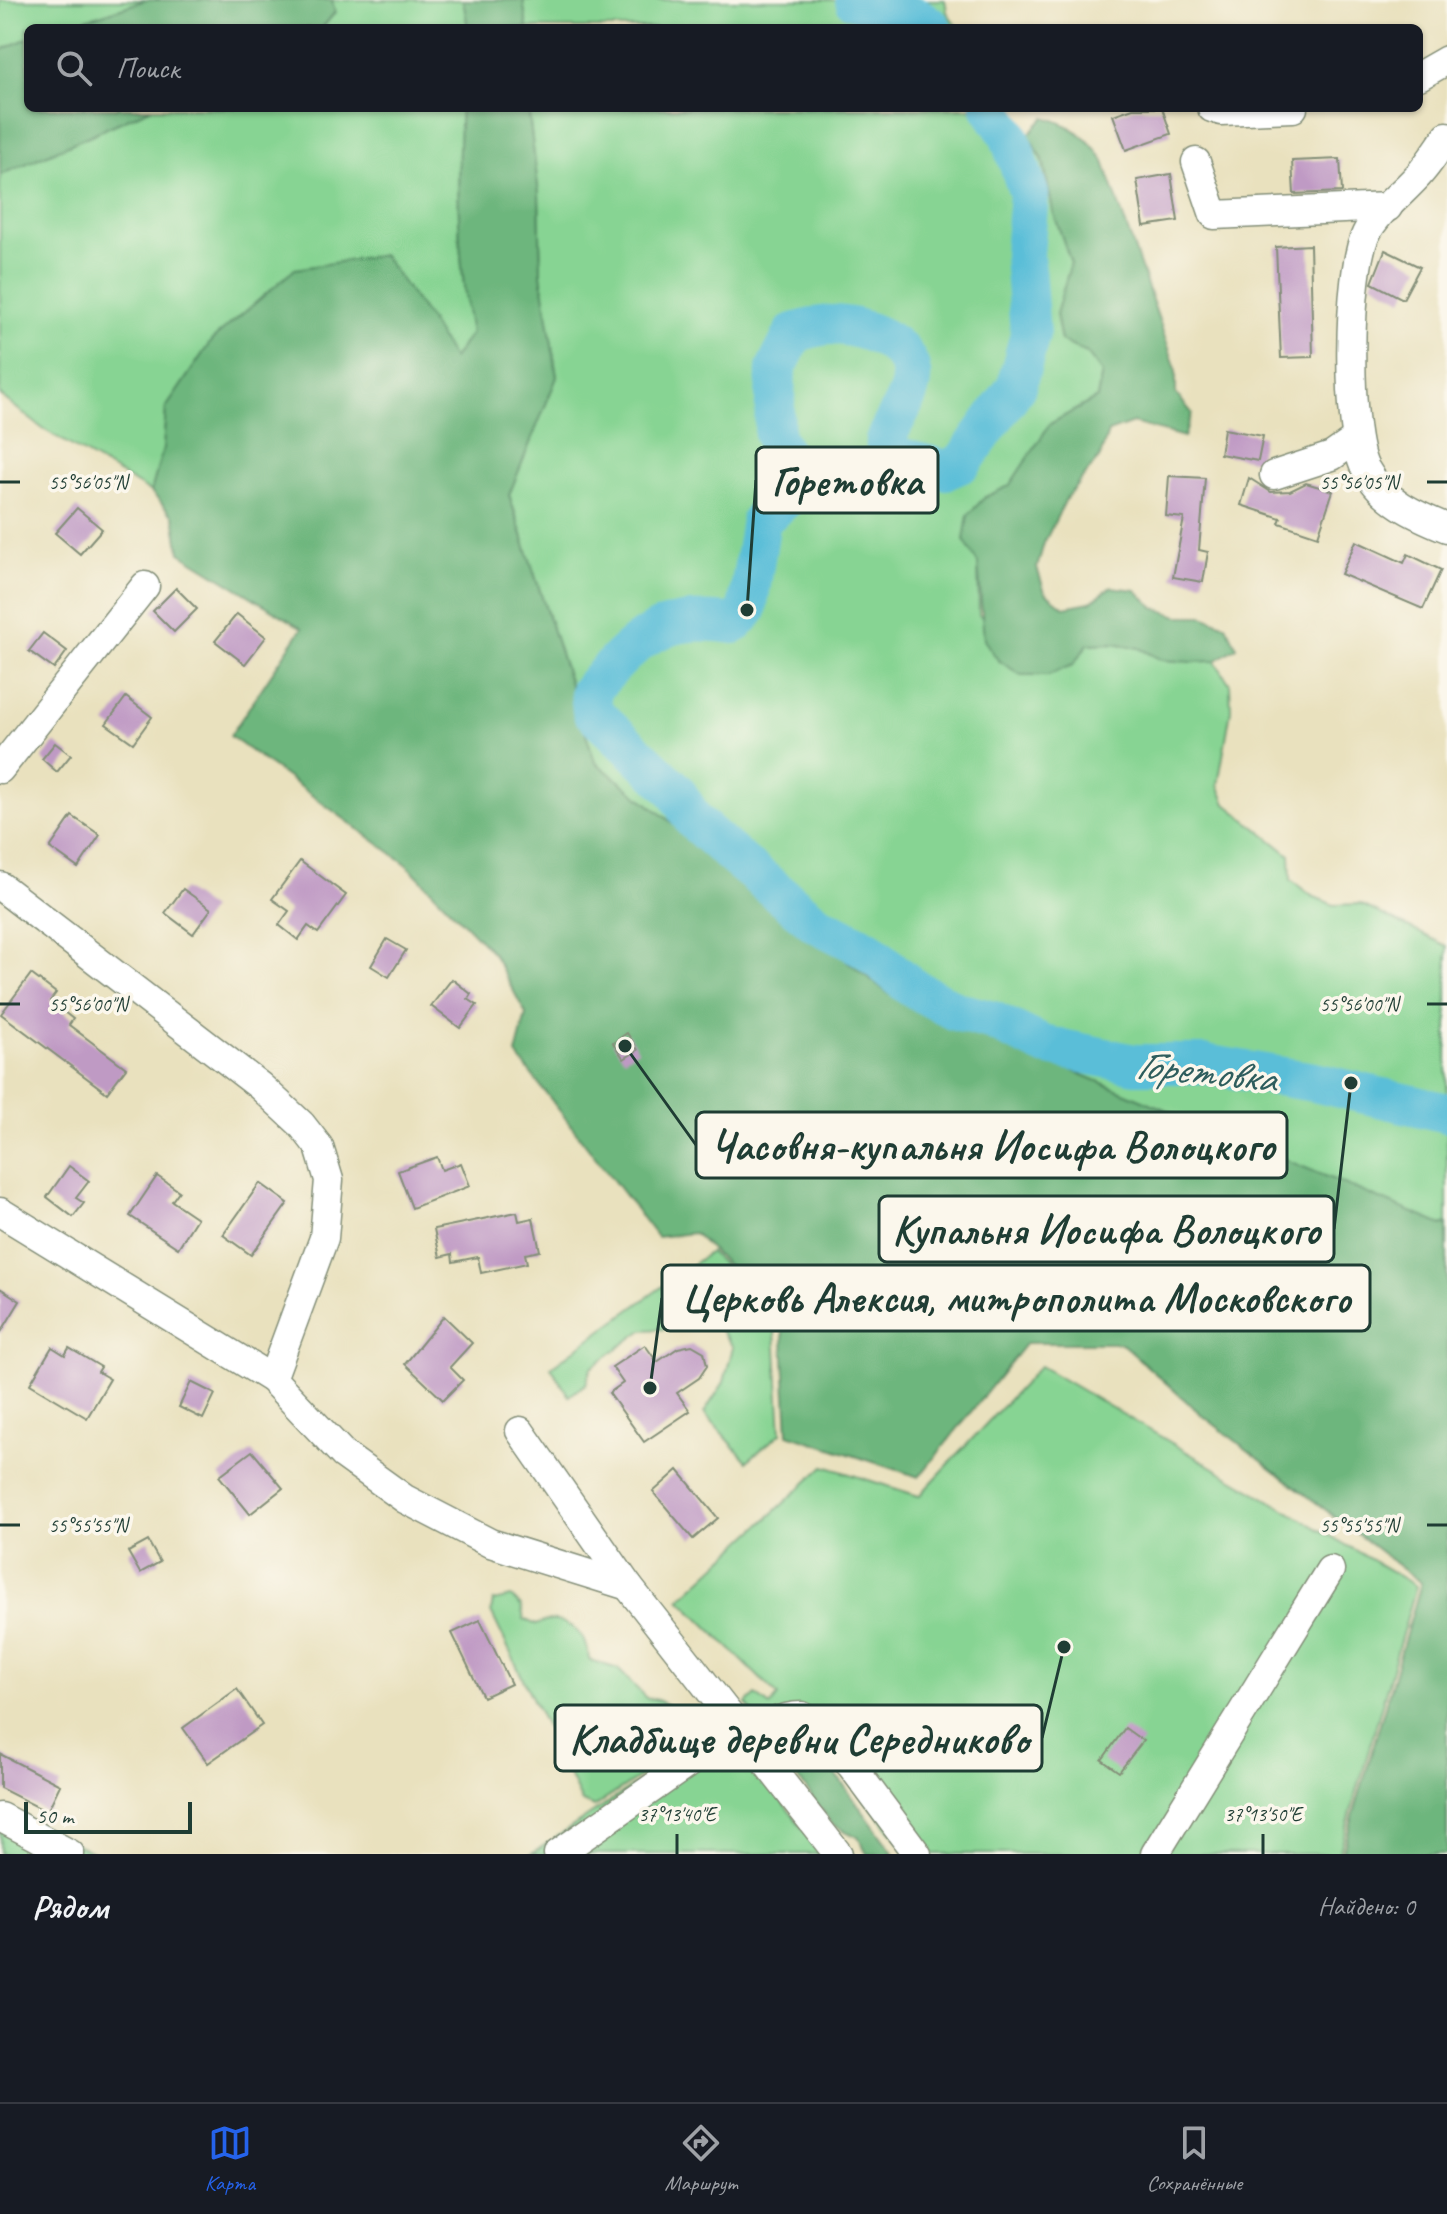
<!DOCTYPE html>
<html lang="ru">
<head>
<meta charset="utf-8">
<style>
	:root { --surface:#171b24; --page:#242831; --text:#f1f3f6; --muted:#9ea1a6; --line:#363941; --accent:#2563eb }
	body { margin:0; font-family:Caveat,sans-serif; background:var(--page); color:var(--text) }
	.scale { position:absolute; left:24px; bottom:20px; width:168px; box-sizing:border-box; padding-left:8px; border:4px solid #1f3d34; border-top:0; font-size:22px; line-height:28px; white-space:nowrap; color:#1f3d34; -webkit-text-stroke:6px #fbf7ec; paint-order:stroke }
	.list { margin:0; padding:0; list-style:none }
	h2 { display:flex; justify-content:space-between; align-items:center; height:104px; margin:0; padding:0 32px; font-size:34px }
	h2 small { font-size:26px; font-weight:400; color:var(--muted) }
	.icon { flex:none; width:44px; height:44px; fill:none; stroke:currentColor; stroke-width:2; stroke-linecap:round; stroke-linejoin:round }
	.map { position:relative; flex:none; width:1447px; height:1854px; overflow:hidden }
	.search { position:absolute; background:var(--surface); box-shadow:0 2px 6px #0004; left:24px; right:24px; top:24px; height:88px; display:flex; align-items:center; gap:20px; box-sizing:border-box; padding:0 28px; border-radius:12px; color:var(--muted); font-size:30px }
	.sheet { height:248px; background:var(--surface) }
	nav { display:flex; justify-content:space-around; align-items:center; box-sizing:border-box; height:112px; border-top:2px solid var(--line); background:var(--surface); font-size:22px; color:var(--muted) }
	nav a { display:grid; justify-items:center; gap:4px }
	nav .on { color:var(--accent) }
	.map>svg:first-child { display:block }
	.green { fill:#87d493; stroke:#538864; stroke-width:2 }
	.forest { fill:#6db67d; stroke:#467a58; stroke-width:2 }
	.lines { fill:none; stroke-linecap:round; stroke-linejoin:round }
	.river { stroke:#5abed8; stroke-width:40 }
	.building { fill:#bf9ac4 }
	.minor-casing { stroke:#848f79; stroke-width:31 }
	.minor { stroke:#fff; stroke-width:28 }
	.ticks { fill:none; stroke:#1f3d34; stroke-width:3 }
	.labels { text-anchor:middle; stroke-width:7; stroke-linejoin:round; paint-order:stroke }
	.water-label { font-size:42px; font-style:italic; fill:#2e5d5d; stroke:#fbf7ec }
	.ticks-label { font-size:20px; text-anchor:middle; fill:#1f3d34; stroke:#fbf7ec; stroke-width:7; stroke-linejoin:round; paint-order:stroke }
	.leader { fill:none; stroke:#1f3d34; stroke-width:3 }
	.callout-dot { fill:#1f3d34; stroke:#fbf7ec; stroke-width:3 }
	.callout { fill:#fbf7ec; stroke:#1f3d34; stroke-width:3 }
	.callout-label { font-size:42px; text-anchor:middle; font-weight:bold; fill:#1f3d34 }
</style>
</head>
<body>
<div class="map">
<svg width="1447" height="1854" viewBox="0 0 1447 1854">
	<rect width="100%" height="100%" fill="#fbf7ec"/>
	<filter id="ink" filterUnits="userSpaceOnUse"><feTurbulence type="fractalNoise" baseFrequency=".0125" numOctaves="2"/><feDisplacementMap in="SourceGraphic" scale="16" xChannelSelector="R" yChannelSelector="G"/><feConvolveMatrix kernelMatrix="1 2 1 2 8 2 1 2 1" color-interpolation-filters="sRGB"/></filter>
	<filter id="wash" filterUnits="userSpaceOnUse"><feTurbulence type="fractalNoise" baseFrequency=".006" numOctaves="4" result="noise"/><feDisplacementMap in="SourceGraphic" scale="32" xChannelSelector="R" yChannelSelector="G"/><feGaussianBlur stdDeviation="1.8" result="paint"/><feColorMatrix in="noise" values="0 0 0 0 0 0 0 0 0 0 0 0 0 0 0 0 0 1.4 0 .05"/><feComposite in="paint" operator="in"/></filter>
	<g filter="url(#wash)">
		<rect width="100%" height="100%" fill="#e9e1be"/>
		<g class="green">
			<polygon points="0,0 146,0 59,28 28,28 28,38 0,51"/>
			<polygon points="332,0 463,0 469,18 468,28 322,28 335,13"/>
			<polygon points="523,0 945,0 947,12 958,28 527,28"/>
			<path d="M152,108H461C456,184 457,258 471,333L452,360L429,319L212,340L166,408L163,449L151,492L43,429L0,395V175Z"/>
			<polygon points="528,108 1010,108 1042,159 1053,211 1071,263 1056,314 1061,341 1087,353 1102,372 1097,398 1050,424 1009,487 985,497 965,540 978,563 979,615 1048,675 1073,665 1088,644 1114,643 1139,648 1162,660 1215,661 1230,684 1231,710 1218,785 1226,804 1290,855 1291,880 1312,896 1334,905 1360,904 1447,946 1447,1223 1442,1225 889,994 595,762 509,494 557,377 541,274 539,194"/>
			<polygon points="710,1252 774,1315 781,1433 747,1461 704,1413 724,1382 733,1347 707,1311 695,1310 666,1329 643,1330 591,1368 586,1384 569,1396 551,1367"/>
			<polygon points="1040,1366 1416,1586 1339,1854 909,1854 817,1741 780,1744 746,1704 756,1695 770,1706 778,1696 680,1599 824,1466 919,1496"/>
			<path d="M511,1597L521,1606L524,1619L536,1625C563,1612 587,1632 589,1660L618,1669L646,1698C670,1699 688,1721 688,1745L594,1807L582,1802L491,1612L493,1601Z"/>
			<polygon points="710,1735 739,1745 822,1854 531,1854"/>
			<polygon points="0,1810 15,1813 96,1854 0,1854"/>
		</g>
		<g class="forest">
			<polygon points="146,0 332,0 335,12 322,28 59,28"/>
			<polygon points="463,0 523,0 527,28 468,28"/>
			<polygon points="28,38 28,108 152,108 0,175 0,51"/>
			<path d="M461,108H528L539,194L541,274L557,377L509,495L595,762L889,994L1442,1225L1447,1223V1854H1342L1421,1583L1202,1415L1121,1343H1026L919,1477L788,1434L782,1318L694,1233L657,1237L516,1054L526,1014L493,953L405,863L230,736L302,628L180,553L174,517L151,492L163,449L166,408L212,340L295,269L383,255L429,319L453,359L471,333C457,258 456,184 461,108Z"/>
			<path d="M1045,117C1072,125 1087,136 1103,159L1176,369V394L1192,413L1184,437L1133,423L1108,432L1100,457L1067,497L1044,543L1037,568L1045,592L1064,607L1090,602L1111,587L1136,590L1155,608L1178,616H1203L1226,625L1237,647L1215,661L1191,662L1162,660L1139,648L1114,643L1088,644L1073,665L1048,675H1021L998,660L984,640L978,563L964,540L968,515L985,497L1009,486L1050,424L1097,398L1102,373L1087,353L1061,341L1056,314L1071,263L1053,211L1043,159L1028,135Z"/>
			<polygon points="784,1735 801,1738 829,1765 894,1854 867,1854 858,1837 833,1825 781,1755"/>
		</g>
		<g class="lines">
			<g class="river">
				<polyline points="855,0 917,17 932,28"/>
				<path d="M991,108L1009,135L1029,194L1024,255L1030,334L1016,387L962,463L946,470L895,456L885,441C892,423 904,407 909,390C923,346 864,325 831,325C819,325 806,330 794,333L776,369L774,435L787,461L785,499L761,520L747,610L734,624C660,613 637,638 590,691L592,711L675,790L694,821L737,859L816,923L867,949L910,986L955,1011L993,1021L1043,1045L1135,1064H1204L1314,1082L1447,1113"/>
			</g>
		</g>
		<g id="blocks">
			<g class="building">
				<polygon points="1133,108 1162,108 1171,134 1126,150 1113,115"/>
				<polygon points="1340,159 1342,192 1294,194 1292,161"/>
				<polygon points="1171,174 1178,221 1144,226 1137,180"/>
				<polygon points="1310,245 1313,357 1281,358 1276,247"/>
				<polygon points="1385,250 1420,267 1403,299 1372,283"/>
				<polygon points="1224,429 1263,436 1258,461 1220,454"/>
				<polygon points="1169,476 1205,478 1199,550 1208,552 1203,582 1173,577 1184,518 1166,516"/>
				<polygon points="1249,478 1271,492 1290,491 1306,483 1333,491 1318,536 1279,523 1281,518 1241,505"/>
				<polygon points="77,508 102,529 80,554 55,533"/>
				<polygon points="1356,541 1404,563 1408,554 1441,570 1423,609 1341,574"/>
				<polygon points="176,588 197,609 174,632 153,611"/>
				<polygon points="237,614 266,637 245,664 215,641"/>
				<polygon points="43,633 67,651 54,669 29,651"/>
				<polygon points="126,697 152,717 133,743 106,724"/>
				<polygon points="55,743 71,755 57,772 42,759"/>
				<polygon points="72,816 100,835 78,868 50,848"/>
				<polygon points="300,861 346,895 318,933 308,926 298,940 279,925 289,911 272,899"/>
				<polygon points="183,889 211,909 193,934 165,913"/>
				<polygon points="387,939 406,950 389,977 371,966"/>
				<polygon points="31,974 56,993 50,1001 73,1019 69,1025 126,1068 107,1093 1,1014"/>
				<polygon points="452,979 471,994 468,999 477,1005 460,1028 431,1006"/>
				<polygon points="627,1033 638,1050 624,1059 613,1043"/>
				<polygon points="437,1157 442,1170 461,1163 470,1186 412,1208 398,1171"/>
				<polygon points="69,1166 89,1181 76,1198 84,1203 73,1217 47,1197"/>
				<polygon points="157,1176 179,1191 172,1201 197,1218 178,1248 130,1216"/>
				<polygon points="260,1183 288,1203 251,1255 223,1235"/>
				<polygon points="517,1212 519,1221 533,1218 540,1251 525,1254 527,1263 481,1273 478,1257 453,1262 452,1254 440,1257 434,1229"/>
				<polygon points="0,1288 20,1301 0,1334"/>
				<polygon points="444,1316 472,1343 450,1367 463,1380 443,1400 405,1364"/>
				<polygon points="645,1345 657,1362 678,1348 692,1345 704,1352 707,1366 699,1378 677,1393 690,1411 644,1442 609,1393 623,1383 612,1367"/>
				<polygon points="52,1347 65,1355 69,1348 101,1367 98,1372 110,1379 87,1418 30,1384"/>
				<polygon points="191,1382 215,1394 203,1419 179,1407"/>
				<polygon points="252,1451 283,1488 250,1514 219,1476"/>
				<polygon points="678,1470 718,1518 693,1539 653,1492"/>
				<polygon points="148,1541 160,1562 140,1573 128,1552"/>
				<polygon points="480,1620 511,1684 483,1697 452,1633"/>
				<polygon points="237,1689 262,1725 208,1763 183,1728"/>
				<polygon points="1125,1728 1143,1741 1119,1772 1102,1760"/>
				<polygon points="0,1754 60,1785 47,1812 0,1788"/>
			</g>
		</g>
	</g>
	<g filter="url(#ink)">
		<use href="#blocks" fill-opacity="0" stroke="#848f79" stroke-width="2"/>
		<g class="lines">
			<g class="minor-casing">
				<g id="minor">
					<polyline points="1419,76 1447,60"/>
					<polyline points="1212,108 1221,111 1293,108"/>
					<path d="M1447,136C1439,148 1431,160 1422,171C1405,192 1378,210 1366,234C1347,272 1346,431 1365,468C1383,501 1415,515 1447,528"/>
					<polyline points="1196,162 1214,215 1388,207"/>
					<polyline points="1274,475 1332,456 1355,440"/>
					<polyline points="0,769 145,586"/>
					<polyline points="0,886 260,1086 301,1124 319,1147 329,1180 324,1238 272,1379"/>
					<polyline points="0,1212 272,1379 344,1455 405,1499 490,1543 628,1586"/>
					<polyline points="520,1431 628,1586 838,1854"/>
					<path d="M750,1739C767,1726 779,1716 802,1716L851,1765L917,1854"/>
					<polyline points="0,1817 70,1854"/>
					<polyline points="558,1854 740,1727"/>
					<polyline points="1155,1854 1330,1570"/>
				</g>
			</g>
			<use href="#minor" class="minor"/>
		</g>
	</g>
	<path class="ticks" d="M0,482H20M1427,482H1447M0,1004H20M1427,1004H1447M0,1525H20M1427,1525H1447M677,1834V1854M1263,1834V1854"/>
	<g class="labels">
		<g class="water-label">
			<text transform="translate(1206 1070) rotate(6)" y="15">Горетовка</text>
		</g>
	</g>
	<g class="ticks-label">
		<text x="88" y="489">55°56'05"N</text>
		<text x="1359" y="489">55°56'05"N</text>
		<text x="88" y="1011">55°56'00"N</text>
		<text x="1359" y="1011">55°56'00"N</text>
		<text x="88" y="1532">55°55'55"N</text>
		<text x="1359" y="1532">55°55'55"N</text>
		<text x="677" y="1821">37°13'40"E</text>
		<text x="1263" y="1821">37°13'50"E</text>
	</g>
	<path class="leader" d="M747 610L756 480M625 1046L696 1145M1351 1083L1334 1229M650 1388L662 1298M1064 1647L1042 1738"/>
	<g class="callout-dot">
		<circle cx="747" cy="610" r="8"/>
		<circle cx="625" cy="1046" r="8"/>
		<circle cx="1351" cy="1083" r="8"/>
		<circle cx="650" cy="1388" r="8"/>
		<circle cx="1064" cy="1647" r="8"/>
	</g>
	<g class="callout">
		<rect x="756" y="447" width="182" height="66" rx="8"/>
		<rect x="696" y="1112" width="591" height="66" rx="8"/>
		<rect x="879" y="1196" width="455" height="66" rx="8"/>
		<rect x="662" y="1265" width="708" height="66" rx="8"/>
		<rect x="555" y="1705" width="487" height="66" rx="8"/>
	</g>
	<g class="callout-label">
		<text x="847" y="495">Горетовка</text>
		<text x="992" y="1160">Часовня-купальня Иосифа Волоцкого</text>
		<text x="1106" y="1244">Купальня Иосифа Волоцкого</text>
		<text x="1016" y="1312">Церковь Алексия, митрополита Московского</text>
		<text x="799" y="1753">Кладбище деревни Середниково</text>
	</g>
</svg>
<div class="scale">50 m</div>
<div class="search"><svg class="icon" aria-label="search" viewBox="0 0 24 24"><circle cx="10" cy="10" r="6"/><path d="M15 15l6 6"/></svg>Поиск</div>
</div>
<section class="sheet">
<h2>Рядом<small>Найдено: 0</small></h2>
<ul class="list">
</ul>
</section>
<nav>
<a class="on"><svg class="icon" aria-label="map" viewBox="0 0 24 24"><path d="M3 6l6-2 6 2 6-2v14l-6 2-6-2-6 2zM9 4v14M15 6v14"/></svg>Карта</a>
<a><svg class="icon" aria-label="directions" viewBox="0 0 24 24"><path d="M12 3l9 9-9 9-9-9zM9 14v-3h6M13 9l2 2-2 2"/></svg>Маршрут</a>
<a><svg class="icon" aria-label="saved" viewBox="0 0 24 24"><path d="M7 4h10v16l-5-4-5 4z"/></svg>Сохранённые</a>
</nav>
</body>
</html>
